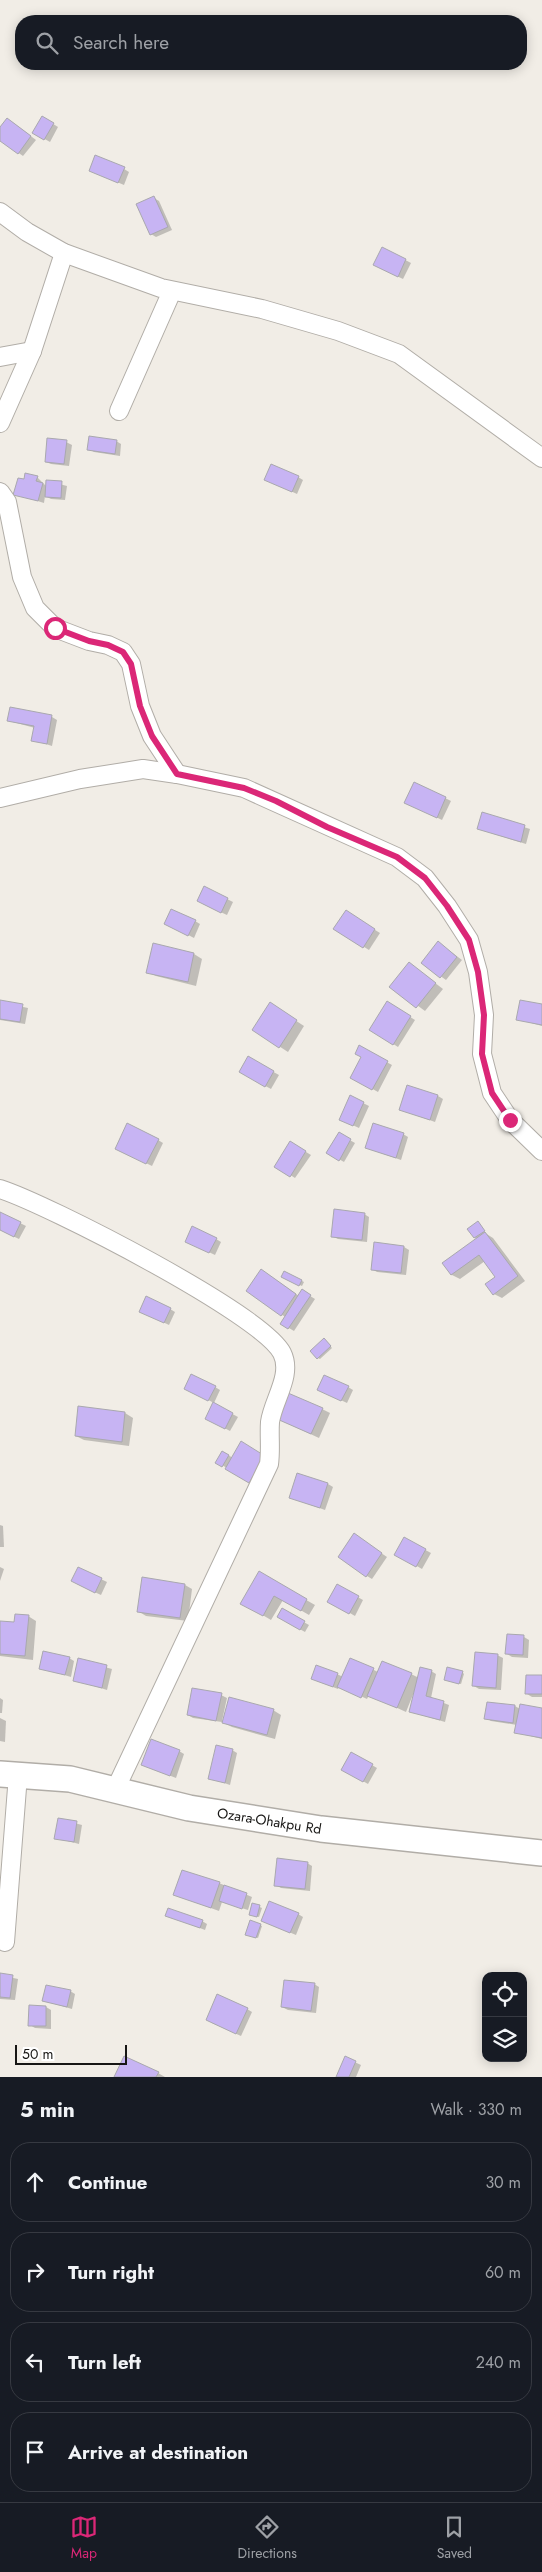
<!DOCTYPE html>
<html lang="en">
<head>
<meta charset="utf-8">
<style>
	:root { --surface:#171b24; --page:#242831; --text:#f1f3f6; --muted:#9ea1a6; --line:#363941; --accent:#db2777 }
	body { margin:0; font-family:Jost,sans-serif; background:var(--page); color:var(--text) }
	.controls { position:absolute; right:15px; bottom:15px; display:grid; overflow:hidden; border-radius:10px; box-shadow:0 2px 12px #0003 }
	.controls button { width:45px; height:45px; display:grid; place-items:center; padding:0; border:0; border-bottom:1px solid var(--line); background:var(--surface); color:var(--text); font:25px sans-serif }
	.scale { position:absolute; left:15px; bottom:12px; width:112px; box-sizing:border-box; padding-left:5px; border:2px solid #171614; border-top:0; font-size:14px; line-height:18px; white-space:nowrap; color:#171614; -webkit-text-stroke:4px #fff; paint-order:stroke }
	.stop { position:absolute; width:15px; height:15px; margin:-11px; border:4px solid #db2777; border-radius:50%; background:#fff }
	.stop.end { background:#db2777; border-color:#fff; box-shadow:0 1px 5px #0008 }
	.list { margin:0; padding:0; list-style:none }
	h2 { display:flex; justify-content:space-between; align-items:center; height:65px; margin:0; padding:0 20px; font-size:21px }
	h2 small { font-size:16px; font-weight:400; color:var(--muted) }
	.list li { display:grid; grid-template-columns:32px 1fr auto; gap:15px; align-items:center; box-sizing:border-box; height:80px; margin:0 10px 10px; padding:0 10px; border:1px solid var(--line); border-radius:20px }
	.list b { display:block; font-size:19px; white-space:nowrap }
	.list em { font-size:16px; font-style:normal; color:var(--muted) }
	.icon { flex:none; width:28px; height:28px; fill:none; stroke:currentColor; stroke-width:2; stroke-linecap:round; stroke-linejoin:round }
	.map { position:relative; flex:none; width:542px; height:2077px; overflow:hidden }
	.search { position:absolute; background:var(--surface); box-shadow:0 2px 12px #0003; left:15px; right:15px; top:15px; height:55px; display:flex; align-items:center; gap:12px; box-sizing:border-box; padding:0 18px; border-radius:20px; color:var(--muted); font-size:19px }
	.sheet { height:425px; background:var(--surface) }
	nav { display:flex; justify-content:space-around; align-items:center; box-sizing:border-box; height:70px; border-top:1px solid var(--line); background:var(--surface); font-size:14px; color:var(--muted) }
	nav a { display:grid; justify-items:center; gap:2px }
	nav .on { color:var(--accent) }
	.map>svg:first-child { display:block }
	.shadow { fill:#0003 }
	.building { fill:#c7b4f3; stroke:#a9a8ae }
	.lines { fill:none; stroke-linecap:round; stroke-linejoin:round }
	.street-casing { stroke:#b1ada7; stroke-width:20 }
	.secondary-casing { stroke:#b1ada7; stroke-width:28 }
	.street { stroke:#fff; stroke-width:18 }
	.secondary { stroke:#fff; stroke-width:25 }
	.route { stroke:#db2777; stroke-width:6 }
	.labels { text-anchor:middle; stroke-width:4; stroke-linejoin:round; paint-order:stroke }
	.street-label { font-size:14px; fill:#171614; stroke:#fff }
</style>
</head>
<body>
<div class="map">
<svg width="542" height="2077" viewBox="0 0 542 2077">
	<rect width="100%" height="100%" fill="#f1ede6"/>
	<g class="shadow">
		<polygon points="42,117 58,127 50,142 34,133"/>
		<polygon points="12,122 36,140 23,156 0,140 0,129"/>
		<polygon points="124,169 129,172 124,185 91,171"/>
		<polygon points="154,198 159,201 172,230 156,237 151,234"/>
		<polygon points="383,248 411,263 403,279 380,268"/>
		<polygon points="116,441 121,444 120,456 94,452 89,449"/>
		<polygon points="66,442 72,445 69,466 51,464 46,462"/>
		<polygon points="37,477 47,487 48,481 67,486 65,500 51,499 45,496 44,503 15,494 25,481"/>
		<polygon points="298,477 303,480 297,494 271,482"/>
		<polygon points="52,717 57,720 52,746 33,740 35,728 9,721"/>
		<polygon points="415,783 451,801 442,820 411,805"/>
		<polygon points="483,814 530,829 526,844 478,829"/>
		<polygon points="205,888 233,902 227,915 203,904"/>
		<polygon points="346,912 380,933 369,950 335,929"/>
		<polygon points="195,921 200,924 194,938 171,926"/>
		<polygon points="154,945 194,954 202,959 196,986 156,976 148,972"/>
		<polygon points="443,946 462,960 446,980 422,963"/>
		<polygon points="410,964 443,989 425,1011 391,986"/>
		<polygon points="0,1002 28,1008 25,1024 0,1020"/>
		<polygon points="388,1003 415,1020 398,1047 371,1030"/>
		<polygon points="542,1005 542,1026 517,1019"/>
		<polygon points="278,1009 304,1026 288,1052 254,1030"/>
		<polygon points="359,1047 392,1065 378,1092 351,1077 363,1057"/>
		<polygon points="248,1058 279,1075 271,1089 240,1072"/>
		<polygon points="438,1096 443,1099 435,1122 401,1110"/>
		<polygon points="351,1097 369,1106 359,1128 346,1122"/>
		<polygon points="339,1134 355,1143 344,1162 328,1153"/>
		<polygon points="403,1134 408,1137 401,1160 366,1148"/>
		<polygon points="158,1140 163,1143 152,1166 121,1151"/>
		<polygon points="291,1143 311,1155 295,1178 276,1166"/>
		<polygon points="0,1213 26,1226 19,1239 0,1230"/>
		<polygon points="364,1214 369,1217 367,1242 338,1239 332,1236"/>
		<polygon points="478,1223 485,1233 493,1238 525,1281 502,1298 494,1294 497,1277 485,1261 460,1279 452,1275 444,1263 477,1239 475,1238"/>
		<polygon points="216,1239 221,1242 215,1255 192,1244"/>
		<polygon points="404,1247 409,1250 406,1275 377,1272 372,1269"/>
		<polygon points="285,1272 304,1282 302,1286 282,1277"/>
		<polygon points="269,1275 299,1296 302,1291 315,1299 294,1331 282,1324 286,1317 282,1315"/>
		<polygon points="170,1309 175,1312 169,1325 146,1314"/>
		<polygon points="326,1341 332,1348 320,1359 318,1358"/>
		<polygon points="215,1387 220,1390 214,1403 191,1391"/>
		<polygon points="348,1387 353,1390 347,1403 324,1392"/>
		<polygon points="214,1404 238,1417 230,1431 206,1418"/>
		<polygon points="322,1409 330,1413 319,1438 278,1419"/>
		<polygon points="125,1413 133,1418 129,1446 84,1440 76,1436"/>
		<polygon points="223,1452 233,1458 270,1460 255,1485 217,1462"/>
		<polygon points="328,1484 333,1487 325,1510 291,1498"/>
		<polygon points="0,1525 3,1526 4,1547 0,1547"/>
		<polygon points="359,1538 387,1557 372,1579 367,1576"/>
		<polygon points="405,1539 431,1553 422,1569 396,1554"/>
		<polygon points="0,1567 4,1569 0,1581"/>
		<polygon points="78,1568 107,1582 101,1595 77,1584"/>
		<polygon points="259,1573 315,1605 309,1615 283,1600 271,1620 242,1603"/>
		<polygon points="185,1585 192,1589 188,1621 146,1616 138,1611"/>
		<polygon points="338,1586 363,1600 355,1616 329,1601"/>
		<polygon points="282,1610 309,1625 305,1632 278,1617"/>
		<polygon points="28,1616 36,1621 33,1660 0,1656 0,1623 16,1624"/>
		<polygon points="524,1637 529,1640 528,1658 512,1657 507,1654"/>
		<polygon points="497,1655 503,1658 501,1690 479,1689 474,1686"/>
		<polygon points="69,1658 74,1661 71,1677 40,1668"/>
		<polygon points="351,1659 378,1672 411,1674 419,1678 431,1671 436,1674 431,1698 449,1705 445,1722 411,1712 414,1692 406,1712 369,1695 367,1699 339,1686 338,1689 317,1681 337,1674 343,1677"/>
		<polygon points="79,1660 112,1669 107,1690 75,1680"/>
		<polygon points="462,1672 464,1674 461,1684 447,1680"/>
		<polygon points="542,1676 542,1697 532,1697 527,1694"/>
		<polygon points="221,1695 227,1698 222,1721 273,1710 281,1715 275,1739 232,1727 222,1722 193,1718 188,1715"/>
		<polygon points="0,1698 3,1700 2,1713 0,1713"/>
		<polygon points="515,1706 520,1709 542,1709 542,1739 515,1732 517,1725 491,1721 486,1718"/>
		<polygon points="0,1718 6,1721 5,1742 0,1741"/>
		<polygon points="232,1750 237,1753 230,1785 209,1778"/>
		<polygon points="179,1751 184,1754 176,1778 143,1765"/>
		<polygon points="351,1753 377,1768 368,1784 342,1769"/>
		<polygon points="59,1819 82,1825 79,1844 56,1838"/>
		<polygon points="307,1863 312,1866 310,1891 281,1888 276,1885"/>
		<polygon points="219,1883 252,1897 248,1910 222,1902 219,1911 175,1895"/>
		<polygon points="253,1904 262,1908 259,1917 252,1915"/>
		<polygon points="298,1914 303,1917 296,1935 267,1923"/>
		<polygon points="166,1915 202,1921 207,1924 205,1930"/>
		<polygon points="260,1925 262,1926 258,1938 247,1934"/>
		<polygon points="0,1975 18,1979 15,2000 0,1999"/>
		<polygon points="314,1984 319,1987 316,2013 288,2010 282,2007"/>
		<polygon points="70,1991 75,1994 72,2009 44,2001"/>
		<polygon points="30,2007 46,2007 51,2010 51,2029 35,2028 30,2025"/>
		<polygon points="247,2009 252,2012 241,2036 212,2023"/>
		<polygon points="346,2058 361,2065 356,2077 337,2077"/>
		<polygon points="158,2073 165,2077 116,2077"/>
	</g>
	<g class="building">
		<polygon points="42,116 54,123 44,140 32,133"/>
		<polygon points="7,118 31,136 18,154 0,141 0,127"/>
		<polygon points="95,155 125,167 118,183 89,171"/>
		<polygon points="154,196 168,227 150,235 136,204"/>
		<polygon points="382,247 406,259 398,277 373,265"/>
		<polygon points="89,436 117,440 115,454 87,450"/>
		<polygon points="47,438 67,440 64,464 45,462"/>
		<polygon points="271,464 299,476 292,492 264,480"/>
		<polygon points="25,473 38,476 36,481 43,483 38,501 13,495 18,478 24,479"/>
		<polygon points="46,480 62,481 61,498 45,497"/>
		<polygon points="10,707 52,715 47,744 31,741 34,726 7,721"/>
		<polygon points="414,782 446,797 437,818 404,803"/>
		<polygon points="482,812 525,825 521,842 477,829"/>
		<polygon points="204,886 228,898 221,913 197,901"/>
		<polygon points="171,909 196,920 188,936 164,924"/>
		<polygon points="346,910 375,929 363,948 333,929"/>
		<polygon points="438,941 457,957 440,978 421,963"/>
		<polygon points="153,943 194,953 188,982 146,973"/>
		<polygon points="409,962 436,983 416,1008 389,987"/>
		<polygon points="0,1000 23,1004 20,1022 0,1019"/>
		<polygon points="520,1000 542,1004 542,1025 516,1020"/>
		<polygon points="387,1001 411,1016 393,1045 369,1030"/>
		<polygon points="270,1002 297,1020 279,1048 252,1030"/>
		<polygon points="359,1045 388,1061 372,1090 350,1078 361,1057 355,1054"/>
		<polygon points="248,1056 274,1071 265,1087 239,1072"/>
		<polygon points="407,1085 438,1095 430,1120 399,1110"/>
		<polygon points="350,1095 364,1102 353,1126 339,1120"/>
		<polygon points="127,1123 159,1139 146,1164 115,1149"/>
		<polygon points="373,1123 404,1133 396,1158 365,1148"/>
		<polygon points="339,1132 351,1139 339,1161 326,1153"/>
		<polygon points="290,1141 306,1151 290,1177 274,1167"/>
		<polygon points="334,1209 365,1213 362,1240 331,1237"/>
		<polygon points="0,1212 21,1222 14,1237 0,1230"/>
		<polygon points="478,1221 485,1231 474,1238 467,1229"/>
		<polygon points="192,1226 217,1238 209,1253 185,1242"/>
		<polygon points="485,1232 518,1276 493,1295 485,1284 495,1277 479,1255 451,1275 442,1263"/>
		<polygon points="374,1242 404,1246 401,1273 371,1270"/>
		<polygon points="261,1269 296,1294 281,1316 246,1291"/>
		<polygon points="284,1271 302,1280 299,1286 281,1277"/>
		<polygon points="302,1289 311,1295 288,1329 280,1324"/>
		<polygon points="146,1296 171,1308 164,1323 139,1312"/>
		<polygon points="324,1338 331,1346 317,1359 310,1351"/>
		<polygon points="191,1374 216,1386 208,1401 184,1389"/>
		<polygon points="324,1375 349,1386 341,1401 317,1390"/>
		<polygon points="288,1393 323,1408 311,1434 277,1419"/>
		<polygon points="213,1402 233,1413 225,1429 205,1419"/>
		<polygon points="78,1406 125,1412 122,1442 75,1436"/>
		<polygon points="241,1441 265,1456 249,1483 225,1469"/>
		<polygon points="222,1451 229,1455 222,1467 215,1463"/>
		<polygon points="297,1473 328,1483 320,1508 289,1498"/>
		<polygon points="354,1533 382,1553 366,1577 338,1557"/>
		<polygon points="404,1537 426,1549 416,1567 394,1555"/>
		<polygon points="78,1567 102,1578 95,1593 71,1581"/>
		<polygon points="259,1571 307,1599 301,1611 274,1596 263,1616 240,1604"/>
		<polygon points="142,1577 185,1584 180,1618 137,1612"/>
		<polygon points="337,1584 359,1596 349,1614 327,1602"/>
		<polygon points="282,1608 305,1621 300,1630 277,1617"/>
		<polygon points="15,1614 29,1615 25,1656 0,1654 0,1621 14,1622"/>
		<polygon points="507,1634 524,1635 523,1655 505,1654"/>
		<polygon points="43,1651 70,1657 65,1675 39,1669"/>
		<polygon points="475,1652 498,1654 496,1688 472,1686"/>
		<polygon points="78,1658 107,1665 102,1688 73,1681"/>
		<polygon points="350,1658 374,1668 361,1698 337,1687"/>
		<polygon points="382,1661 412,1673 397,1708 367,1696"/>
		<polygon points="316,1665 338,1673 333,1687 311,1679"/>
		<polygon points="420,1667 432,1670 426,1696 444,1701 440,1720 409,1712"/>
		<polygon points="447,1667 463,1671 459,1684 444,1680"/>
		<polygon points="526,1675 542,1675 542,1694 525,1694"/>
		<polygon points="192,1688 222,1693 216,1721 187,1715"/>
		<polygon points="229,1697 274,1709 267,1735 222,1723"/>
		<polygon points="487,1702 515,1705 513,1723 484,1719"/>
		<polygon points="520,1704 542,1708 542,1738 514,1733"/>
		<polygon points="151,1739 180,1750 170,1776 141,1765"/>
		<polygon points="216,1745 233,1749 225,1783 208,1779"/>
		<polygon points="351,1752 373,1764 363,1782 341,1770"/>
		<polygon points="58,1818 77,1821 74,1842 54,1839"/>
		<polygon points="277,1858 308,1862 305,1889 274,1886"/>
		<polygon points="182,1870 220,1882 211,1908 173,1895"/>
		<polygon points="224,1885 247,1893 242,1909 219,1901"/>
		<polygon points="269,1901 299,1913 290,1933 261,1921"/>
		<polygon points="252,1903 260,1905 257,1917 249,1915"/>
		<polygon points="168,1908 203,1920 200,1928 165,1916"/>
		<polygon points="250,1920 261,1924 256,1938 245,1935"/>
		<polygon points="0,1973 13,1975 10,1998 0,1997"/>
		<polygon points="284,1980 315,1983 311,2011 281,2007"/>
		<polygon points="46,1985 71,1990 67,2007 42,2001"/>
		<polygon points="217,1994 248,2008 236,2034 206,2020"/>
		<polygon points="29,2005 46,2006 46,2026 28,2026"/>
		<polygon points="124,2056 159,2072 156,2077 114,2077"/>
		<polygon points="345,2056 356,2061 349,2077 336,2077"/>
	</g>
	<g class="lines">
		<g class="street-casing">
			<g id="street">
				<polyline points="0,212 27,232 64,253 161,288 262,309 338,331 399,354 542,458"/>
				<polyline points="0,357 32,351"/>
				<polyline points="119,411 172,291"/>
				<polyline points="0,423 32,351 64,253"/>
				<polyline points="0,492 7,502 22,577 35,608 55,628 89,641 108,645 123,652 131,664 140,706 152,736 177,774"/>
				<polyline points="0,798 80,779 143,769 177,774 244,788 397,857 425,878 447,906 469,940 478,972 484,1015 482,1054 492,1093 510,1120 542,1151"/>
				<path d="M0,1189C47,1204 262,1314 282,1353C293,1375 273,1400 270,1422C269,1436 271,1450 269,1464L115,1790"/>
				<polyline points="5,1942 18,1775"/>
			</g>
		</g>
		<g class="secondary-casing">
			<g id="secondary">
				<path id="s1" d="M0,1774L70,1779L189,1808L321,1829L542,1853"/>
			</g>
		</g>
		<use href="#street" class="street"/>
		<use href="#secondary" class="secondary"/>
	</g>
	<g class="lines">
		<polyline class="route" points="55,628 89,641 108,645 123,652 131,664 140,706 152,736 177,774 244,788 276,801 327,827 397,857 425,878 447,906 469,940 478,972 484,1015 482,1054 492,1093 510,1120"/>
	</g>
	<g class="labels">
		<g class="street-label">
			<text dy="5" stroke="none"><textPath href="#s1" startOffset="274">Ozara-Ohakpu Rd</textPath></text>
		</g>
	</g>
</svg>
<div class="controls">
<button><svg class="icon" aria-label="locate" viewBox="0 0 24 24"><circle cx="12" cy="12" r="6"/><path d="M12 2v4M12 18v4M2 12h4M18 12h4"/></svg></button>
<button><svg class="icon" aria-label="layers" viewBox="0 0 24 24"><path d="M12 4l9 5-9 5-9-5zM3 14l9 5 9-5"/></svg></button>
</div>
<div class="scale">50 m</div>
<div class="stop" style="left:55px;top:628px"></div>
<div class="stop end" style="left:510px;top:1120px"></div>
<div class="search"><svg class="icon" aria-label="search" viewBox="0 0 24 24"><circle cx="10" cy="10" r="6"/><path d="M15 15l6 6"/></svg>Search here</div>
</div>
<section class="sheet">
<h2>5 min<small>Walk · 330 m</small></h2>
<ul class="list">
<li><svg class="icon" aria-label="ahead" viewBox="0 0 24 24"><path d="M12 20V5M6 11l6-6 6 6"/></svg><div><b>Continue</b></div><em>30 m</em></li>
<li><svg class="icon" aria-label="right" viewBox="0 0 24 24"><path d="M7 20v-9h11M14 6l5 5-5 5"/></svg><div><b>Turn right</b></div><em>60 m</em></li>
<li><svg class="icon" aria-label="left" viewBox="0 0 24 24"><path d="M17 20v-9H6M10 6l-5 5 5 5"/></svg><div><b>Turn left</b></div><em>240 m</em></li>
<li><svg class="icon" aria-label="arrive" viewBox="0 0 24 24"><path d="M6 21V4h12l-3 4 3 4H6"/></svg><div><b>Arrive at destination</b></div></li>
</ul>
</section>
<nav>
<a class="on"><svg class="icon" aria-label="map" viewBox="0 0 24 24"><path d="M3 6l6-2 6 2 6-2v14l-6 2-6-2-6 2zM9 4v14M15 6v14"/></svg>Map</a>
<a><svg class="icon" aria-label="directions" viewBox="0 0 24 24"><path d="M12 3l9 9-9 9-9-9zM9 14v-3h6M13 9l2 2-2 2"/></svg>Directions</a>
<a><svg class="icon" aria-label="saved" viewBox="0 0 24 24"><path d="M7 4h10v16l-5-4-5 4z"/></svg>Saved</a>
</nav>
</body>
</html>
